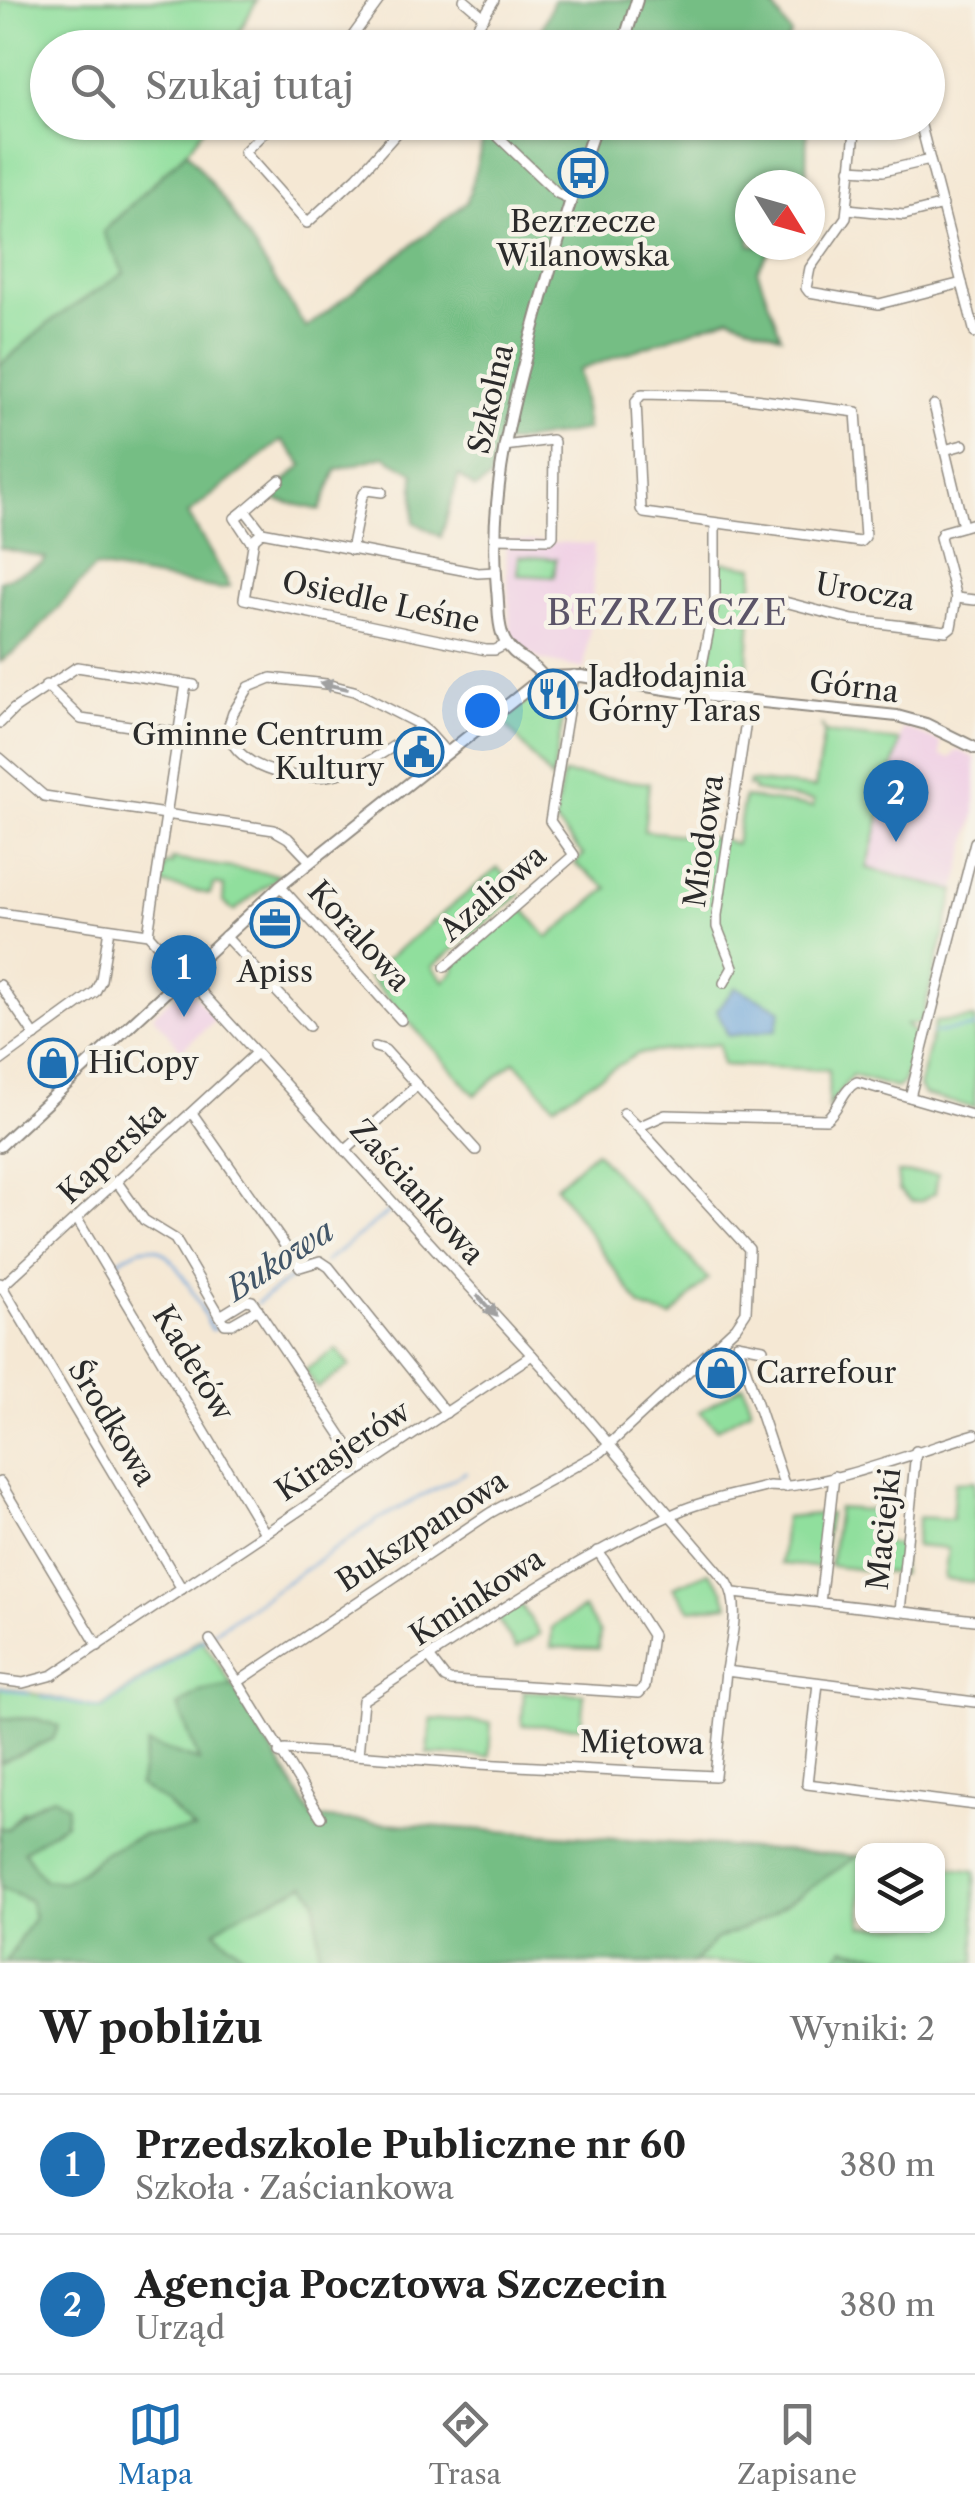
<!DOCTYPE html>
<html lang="pl">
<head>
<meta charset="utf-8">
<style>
	:root { --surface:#fff; --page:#f6f6f6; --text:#222; --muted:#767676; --line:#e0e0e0; --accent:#1f6fb2 }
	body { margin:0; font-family:"Libre Caslon Text",serif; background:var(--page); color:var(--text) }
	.controls { position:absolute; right:30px; bottom:30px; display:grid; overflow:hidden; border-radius:20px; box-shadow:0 2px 8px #0004 }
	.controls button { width:90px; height:90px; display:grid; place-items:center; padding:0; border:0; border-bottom:2px solid var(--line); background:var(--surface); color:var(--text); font:50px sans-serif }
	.compass { position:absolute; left:735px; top:170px; width:90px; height:90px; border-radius:50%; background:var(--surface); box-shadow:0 2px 8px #0004; rotate:127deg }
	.you { position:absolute; left:482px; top:710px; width:35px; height:35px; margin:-25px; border:8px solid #fff; border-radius:50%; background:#1a73e8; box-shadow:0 0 0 15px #1a73e833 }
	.badge { display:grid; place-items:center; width:65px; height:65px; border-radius:50%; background:var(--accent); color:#fff; font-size:32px; font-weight:700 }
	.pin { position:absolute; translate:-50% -82px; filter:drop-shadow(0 2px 5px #0008) }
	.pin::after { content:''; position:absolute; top:52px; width:35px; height:30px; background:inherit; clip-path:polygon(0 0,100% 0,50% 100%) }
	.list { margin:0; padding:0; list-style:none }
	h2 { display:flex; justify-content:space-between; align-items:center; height:130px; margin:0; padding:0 40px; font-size:42px }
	h2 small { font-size:32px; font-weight:400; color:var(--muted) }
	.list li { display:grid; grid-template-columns:65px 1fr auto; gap:30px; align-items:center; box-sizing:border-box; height:140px; padding:0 40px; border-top:2px solid var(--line) }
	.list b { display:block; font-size:38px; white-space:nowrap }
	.list p { margin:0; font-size:32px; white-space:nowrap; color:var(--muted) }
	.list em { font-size:32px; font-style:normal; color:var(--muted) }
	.icon { flex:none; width:55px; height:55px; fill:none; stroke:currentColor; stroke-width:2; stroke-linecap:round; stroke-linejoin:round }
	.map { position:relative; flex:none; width:975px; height:1963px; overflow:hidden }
	.search { position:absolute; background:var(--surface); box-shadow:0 2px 8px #0004; left:30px; right:30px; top:30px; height:110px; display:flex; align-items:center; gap:25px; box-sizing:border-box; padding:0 35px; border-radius:55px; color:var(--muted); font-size:38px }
	.sheet { height:410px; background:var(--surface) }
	nav { display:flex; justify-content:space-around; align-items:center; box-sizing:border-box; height:140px; border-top:2px solid var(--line); background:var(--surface); font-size:28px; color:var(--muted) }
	nav a { display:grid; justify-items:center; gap:5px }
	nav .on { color:var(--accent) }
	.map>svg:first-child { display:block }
	.built { fill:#f0d0e5 }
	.green { fill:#90df9d; stroke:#5e8564; stroke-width:2.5 }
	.forest { fill:#74be84; stroke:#507458; stroke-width:2.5 }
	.water { fill:#6ba4da; stroke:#4b6882; stroke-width:2.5 }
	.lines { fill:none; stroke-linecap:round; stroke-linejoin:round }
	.stream { stroke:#6ba4da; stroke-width:2.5 }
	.minor-casing { stroke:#908a80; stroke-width:12 }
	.tertiary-casing { stroke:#908a80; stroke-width:14 }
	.minor { stroke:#fff; stroke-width:9 }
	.tertiary { stroke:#fff; stroke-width:10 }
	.oneway { fill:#a0a0a0 }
	.labels { text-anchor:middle; stroke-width:9; stroke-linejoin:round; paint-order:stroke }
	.poi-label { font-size:30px; fill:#2b2b2b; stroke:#f7f3e8; text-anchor:start }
	.street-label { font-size:30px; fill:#2b2b2b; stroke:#f7f3e8 }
	.water-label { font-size:32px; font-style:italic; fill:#415568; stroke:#f7f3e8 }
	.quarter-label { font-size:35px; letter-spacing:2.5px; fill:#5b5468; stroke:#f7f3e8 }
</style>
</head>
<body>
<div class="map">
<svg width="975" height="1963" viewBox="0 0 975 1963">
	<rect width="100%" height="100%" fill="#f7f3e8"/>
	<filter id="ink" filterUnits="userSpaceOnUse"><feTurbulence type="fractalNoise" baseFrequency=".01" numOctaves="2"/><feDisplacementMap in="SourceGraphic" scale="20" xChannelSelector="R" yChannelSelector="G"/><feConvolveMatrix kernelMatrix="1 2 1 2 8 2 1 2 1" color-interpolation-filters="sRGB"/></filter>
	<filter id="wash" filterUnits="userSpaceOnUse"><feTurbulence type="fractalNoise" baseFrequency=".0048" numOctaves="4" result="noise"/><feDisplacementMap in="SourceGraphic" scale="40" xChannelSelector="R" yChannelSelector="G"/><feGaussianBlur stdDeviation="2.25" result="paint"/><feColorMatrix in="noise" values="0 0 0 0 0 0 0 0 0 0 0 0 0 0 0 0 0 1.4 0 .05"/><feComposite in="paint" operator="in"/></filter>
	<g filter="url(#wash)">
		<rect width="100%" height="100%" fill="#f5e8d4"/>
		<g class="built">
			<polygon points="505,540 594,544 592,612 584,669 542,660 521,649 511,638"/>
			<polygon points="903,728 940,742 941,756 951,758 955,752 960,751 975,758 975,814 955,891 866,868"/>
			<polygon points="183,988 189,989 215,1020 181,1050 153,1015"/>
		</g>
		<g class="green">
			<polygon points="0,0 257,0 231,47 48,48 48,122 208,123 187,151 103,232 125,273 54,319 0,365"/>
			<polygon points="519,556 556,559 554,577 518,575"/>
			<polygon points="720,562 754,567 746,692 703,687 719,615"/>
			<polygon points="538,696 544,707 566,703 552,780 503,721 529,698"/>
			<polygon points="821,725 826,733 900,741 867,868 955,891 921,1023 906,1025 916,1035 903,1083 896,1088 852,1075 828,1108 829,1070 722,1065 719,1044 637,1054 554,1105 515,1061 475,1095 367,975 498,868 520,894 432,967 444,981 454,972 455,964 522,907 548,938 608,888 575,864 583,855 554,821 563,774 649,783 644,831 722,839 736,844 744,797 813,807 814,801 753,791 753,787 748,786 749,781 815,788 824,731"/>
			<polygon points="172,859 280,875 234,911 223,902 224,886 214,884 210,894 161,884 165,864 172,864"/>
			<polygon points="975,1018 975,1108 924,1095 919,1087 935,1022"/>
			<polygon points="595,1151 708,1279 671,1317 641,1307 556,1186"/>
			<polygon points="897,1173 938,1174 935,1193 921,1201 911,1201 899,1190"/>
			<polygon points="337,1349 350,1366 317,1388 305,1370"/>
			<polygon points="743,1385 751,1409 717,1429 699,1412"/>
			<polygon points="975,1481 975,1582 944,1579 948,1549 915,1546 919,1517 952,1519 955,1482"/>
			<polygon points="838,1508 872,1510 869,1540 903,1545 901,1574 830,1566"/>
			<polygon points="830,1513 821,1568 781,1564 785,1517"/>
			<polygon points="709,1572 723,1589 728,1605 690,1610 673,1587"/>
			<polygon points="520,1603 540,1634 516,1648 497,1618"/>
			<polygon points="584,1608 600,1633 598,1649 551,1647 552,1627"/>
			<polygon points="201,1638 233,1686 200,1692 199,1762 139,1785 165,1802 196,1830 142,1835 105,1852 83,1871 63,1882 44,1880 24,1851 36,1842 23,1811 8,1829 0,1828 0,1763 53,1739 38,1719 0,1718 0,1686 100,1709"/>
			<polygon points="524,1691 584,1694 581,1727 522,1725"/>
			<polygon points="431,1719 491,1723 489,1757 428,1754"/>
			<polygon points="857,1856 862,1856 862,1926 938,1926 938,1866 975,1871 975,1963 924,1963 844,1948 833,1963 694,1963 714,1941 764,1919"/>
			<path d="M306,1883L316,1899L319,1963H252L214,1931C240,1909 276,1901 306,1883Z"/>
			<polygon points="0,1888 29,1900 34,1917 5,1963 0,1963"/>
		</g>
		<g class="forest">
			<polygon points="554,0 769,0 791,34 784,47 534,48"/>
			<polygon points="474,123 807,123 806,185 750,185 750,245 774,245 757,270 781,336 730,317 579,370 587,430 496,445 490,479 475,489 459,475 441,537 414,522 414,473 384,456 336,470 320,510 267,498 303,465 282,440 188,514 230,586 220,589 95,567 27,642 0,662 0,581 43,563 46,558 0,548 0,365 54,319 124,273 103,232 187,151 227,205 306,328 467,202 483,140 483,130"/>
			<path d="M233,1686L313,1818L857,1856L764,1919L714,1941L694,1963H319L316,1899L305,1884C276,1901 240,1909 215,1931L252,1963H5L34,1917L29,1900L0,1888V1828L8,1829C22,1813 34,1803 54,1797L67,1806L65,1823L24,1851L44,1880L63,1882L83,1871L105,1852L142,1835L194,1830L165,1802L139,1786L147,1744L199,1761L178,1706L200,1692Z"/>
			<polygon points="0,1718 38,1719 59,1726 53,1739 0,1763"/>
			<polygon points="844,1948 924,1963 833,1963"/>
		</g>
		<polygon class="water" points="736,987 781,1010 776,1030 728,1036 717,1010"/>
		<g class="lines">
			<g class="stream">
				<polyline points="932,1033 975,1027"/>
				<polyline points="325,1262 390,1211"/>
				<path d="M116,1263C127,1256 138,1246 152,1248C175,1250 202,1310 212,1330L220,1326"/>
				<polyline points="257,1303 296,1274 308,1269"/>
				<polyline points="0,1687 29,1694"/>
				<polyline points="41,1697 102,1709 377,1520 466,1472"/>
			</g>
		</g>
	</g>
	<g filter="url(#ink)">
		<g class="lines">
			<g class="minor-casing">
				<g id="minor">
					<polyline points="464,0 484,17"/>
					<polyline points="344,48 379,0"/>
					<polyline points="464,48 494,0"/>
					<polyline points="879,48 901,42 903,48"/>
					<polyline points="275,122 244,152 307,223 357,177 407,122"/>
					<polyline points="483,122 557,193 570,199"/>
					<polyline points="856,122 846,217 810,268 806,288 809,292 879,304 962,283"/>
					<polyline points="920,122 975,333"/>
					<polyline points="850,169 883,171 930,160"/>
					<polyline points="848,209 904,215 943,205"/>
					<polygon points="642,394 731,396 856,412 865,537 860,542 644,513 641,509 636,401"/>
					<polyline points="934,405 963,526"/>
					<polyline points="944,450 963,445"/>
					<polyline points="245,510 280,480"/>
					<polyline points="262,532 245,510 235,518 249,539 254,539 262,532 478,573 496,572"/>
					<polyline points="494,538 550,539 553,536 554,442 552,440 504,446"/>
					<polyline points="254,539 244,599 486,650 495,650 507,644"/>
					<polyline points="351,550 362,496 367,490 382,492"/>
					<polyline points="956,598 940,537 943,532 975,523"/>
					<polyline points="781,601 853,620 946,631 951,627 956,598 975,600"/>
					<polyline points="46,685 81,719 179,733"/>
					<polyline points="696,695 715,599 715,524"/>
					<polyline points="0,723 14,709 77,667 194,685"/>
					<path d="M421,727C399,743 368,765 341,773C304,784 239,773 227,731L233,713L249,687L271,678L326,684L354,691L418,724L429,733L446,752"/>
					<polyline points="0,758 44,796 274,830 288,838 310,861"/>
					<polyline points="280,886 401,1020"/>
					<path d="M0,913L148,934L543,1367L727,1582C742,1606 730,1643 726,1671"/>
					<polyline points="148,934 186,684"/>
					<polyline points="225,936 309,1026"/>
					<polyline points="445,967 574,855 550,821 574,675"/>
					<polyline points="724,983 733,967 717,927 717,915 749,701"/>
					<polyline points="0,985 35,1036"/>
					<polyline points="375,1047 385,1050 476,1150"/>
					<polyline points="0,1061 95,992 101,980 109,929"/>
					<polyline points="910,1097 975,842"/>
					<polyline points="192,1113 300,1267 320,1261 329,1267 446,1413"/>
					<polyline points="624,1113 638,1127"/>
					<polyline points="345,1151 417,1085"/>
					<polyline points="117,1182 144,1220 175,1239 225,1324 232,1324 258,1309"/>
					<polyline points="77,1219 265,1533"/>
					<polyline points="0,1283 182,1589"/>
					<polyline points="0,1288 256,1053"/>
					<polyline points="220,1316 246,1300 252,1301 363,1468"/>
					<polyline points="737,1344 763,1349"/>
					<polyline points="738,1346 785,1487"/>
					<polyline points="0,1482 98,1646"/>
					<polyline points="734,1593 975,1620"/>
					<polyline points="820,1603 834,1476"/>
					<polyline points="900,1611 916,1451"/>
					<polyline points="210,1640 238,1682"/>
					<polyline points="429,1657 445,1678 452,1681 639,1693 645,1686 652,1635 598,1551"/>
					<polyline points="0,1680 23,1683 53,1675 532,1355"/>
					<polyline points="818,1683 807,1784 975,1805"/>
					<polyline points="279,1753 285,1750 479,1764 715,1776 726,1671 975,1702"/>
					<path d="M358,1755L363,1700C467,1633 567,1561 680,1511C707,1499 741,1494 769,1486C817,1491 925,1449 975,1434"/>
					<path d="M321,1817L238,1682L490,1513L601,1452L736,1327L746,1312L749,1249L638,1127L665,1115L826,1119C840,1109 841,1090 857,1082L975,1116"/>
				</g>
			</g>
			<g class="tertiary-casing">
				<g id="tertiary">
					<polyline points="622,48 637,0"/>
					<path d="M543,677C533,661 514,658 505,641C497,626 499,605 497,589C488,492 512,404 538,312C556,248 574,185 597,122"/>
					<polyline points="0,1146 280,886 543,677 581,676 724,698 897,716 926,724 975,748"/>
				</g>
			</g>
			<use href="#minor" class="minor"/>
			<use href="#tertiary" class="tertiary"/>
		</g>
		<defs><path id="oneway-solid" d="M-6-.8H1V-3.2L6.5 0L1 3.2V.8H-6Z" transform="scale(2.5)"/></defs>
		<g class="oneway">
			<use href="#oneway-solid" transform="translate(334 686) rotate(-168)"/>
			<use href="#oneway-solid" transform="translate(487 1306) rotate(48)"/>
		</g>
	</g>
	<defs>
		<g id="bus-ring" transform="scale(2.5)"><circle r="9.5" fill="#f7f3e8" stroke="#1f6fb2" stroke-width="1.5"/><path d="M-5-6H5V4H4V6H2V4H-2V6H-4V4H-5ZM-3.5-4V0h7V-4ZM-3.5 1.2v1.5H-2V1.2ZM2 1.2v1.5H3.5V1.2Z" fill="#1f6fb2"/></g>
		<g id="restaurant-ring" transform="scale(2.5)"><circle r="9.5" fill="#f7f3e8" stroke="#1f6fb2" stroke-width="1.5"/><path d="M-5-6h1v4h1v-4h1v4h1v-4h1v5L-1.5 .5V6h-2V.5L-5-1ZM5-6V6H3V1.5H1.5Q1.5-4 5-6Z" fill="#1f6fb2"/></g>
		<g id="civic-ring" transform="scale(2.5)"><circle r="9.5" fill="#f7f3e8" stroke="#1f6fb2" stroke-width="1.5"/><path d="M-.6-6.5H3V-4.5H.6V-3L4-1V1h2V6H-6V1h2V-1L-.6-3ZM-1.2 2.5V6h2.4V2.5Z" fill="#1f6fb2"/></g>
		<g id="office-ring" transform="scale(2.5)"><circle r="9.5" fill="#f7f3e8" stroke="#1f6fb2" stroke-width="1.5"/><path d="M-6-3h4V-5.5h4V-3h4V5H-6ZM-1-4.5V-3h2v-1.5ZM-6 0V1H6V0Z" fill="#1f6fb2"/></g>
		<g id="shop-ring" transform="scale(2.5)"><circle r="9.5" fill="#f7f3e8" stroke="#1f6fb2" stroke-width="1.5"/><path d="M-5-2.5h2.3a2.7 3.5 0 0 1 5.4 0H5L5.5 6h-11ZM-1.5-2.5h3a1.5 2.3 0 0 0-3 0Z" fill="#1f6fb2"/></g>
	</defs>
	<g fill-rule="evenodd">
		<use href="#bus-ring" x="583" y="173"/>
		<use href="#restaurant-ring" x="553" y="694"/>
		<use href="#civic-ring" x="419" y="752"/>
		<use href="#office-ring" x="275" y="923"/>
		<use href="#shop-ring" x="53" y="1063"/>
		<use href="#shop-ring" x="721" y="1373"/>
	</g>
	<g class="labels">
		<g class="poi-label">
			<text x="583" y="232" text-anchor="middle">Bezrzecze<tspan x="583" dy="34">Wilanowska</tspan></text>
			<text x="588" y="687">Jadłodajnia<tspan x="588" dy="34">Górny Taras</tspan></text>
			<text x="384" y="745" text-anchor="end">Gminne Centrum<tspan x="384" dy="34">Kultury</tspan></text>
			<text x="275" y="982" text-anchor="middle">Apiss</text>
			<text x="88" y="1073">HiCopy</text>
			<text x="756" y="1383">Carrefour</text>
		</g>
		<g class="street-label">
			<text transform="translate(491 399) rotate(-77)" y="10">Szkolna</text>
			<text transform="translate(865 592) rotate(10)" y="10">Urocza</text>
			<text transform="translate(381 602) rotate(12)" y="10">Osiedle Leśne</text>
			<text transform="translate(854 687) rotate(7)" y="10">Górna</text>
			<text transform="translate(704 841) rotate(-82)" y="10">Miodowa</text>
			<text transform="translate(493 893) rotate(-41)" y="10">Azaliowa</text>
			<text transform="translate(359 936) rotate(48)" y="10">Koralowa</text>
			<text transform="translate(112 1153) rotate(-43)" y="10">Kaperska</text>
			<text transform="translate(417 1192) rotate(48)" y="10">Zaściankowa</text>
			<text transform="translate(193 1363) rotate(59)" y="10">Kadetów</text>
			<text transform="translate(112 1423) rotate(59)" y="10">Środkowa</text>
			<text transform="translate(343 1451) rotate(-34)" y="10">Kirasjerów</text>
			<text transform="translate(884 1529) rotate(-84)" y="10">Maciejki</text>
			<text transform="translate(422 1531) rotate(-33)" y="10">Bukszpanowa</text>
			<text transform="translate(477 1597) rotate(-33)" y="10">Kminkowa</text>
			<text transform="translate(642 1743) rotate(1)" y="10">Miętowa</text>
		</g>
		<g class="water-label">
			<text transform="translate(280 1260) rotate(-33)" y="11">Bukowa</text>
		</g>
		<g class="quarter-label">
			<text x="668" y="625">BEZRZECZE</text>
		</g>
	</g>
</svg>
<div class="controls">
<button><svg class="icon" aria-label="layers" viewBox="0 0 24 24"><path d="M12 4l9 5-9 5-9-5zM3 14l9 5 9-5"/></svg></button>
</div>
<svg class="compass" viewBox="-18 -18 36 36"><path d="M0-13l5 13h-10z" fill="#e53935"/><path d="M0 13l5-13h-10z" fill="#767676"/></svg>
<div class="you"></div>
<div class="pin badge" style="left:184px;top:1017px">1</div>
<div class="pin badge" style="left:896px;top:842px">2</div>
<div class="search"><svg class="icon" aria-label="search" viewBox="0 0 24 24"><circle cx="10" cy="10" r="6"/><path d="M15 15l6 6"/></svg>Szukaj tutaj</div>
</div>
<section class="sheet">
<h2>W pobliżu<small>Wyniki: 2</small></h2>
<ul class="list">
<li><span class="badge">1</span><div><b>Przedszkole Publiczne nr 60</b><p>Szkoła · Zaściankowa</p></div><em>380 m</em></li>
<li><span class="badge">2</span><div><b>Agencja Pocztowa Szczecin</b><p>Urząd</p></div><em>380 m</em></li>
</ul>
</section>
<nav>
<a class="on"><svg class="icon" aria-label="map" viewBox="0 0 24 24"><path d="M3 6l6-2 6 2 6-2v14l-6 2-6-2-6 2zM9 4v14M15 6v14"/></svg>Mapa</a>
<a><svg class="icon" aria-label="directions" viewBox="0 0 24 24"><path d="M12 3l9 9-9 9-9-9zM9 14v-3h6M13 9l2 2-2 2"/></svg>Trasa</a>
<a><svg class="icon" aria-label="saved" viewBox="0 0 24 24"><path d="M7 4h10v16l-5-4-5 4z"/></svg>Zapisane</a>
</nav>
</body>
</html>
